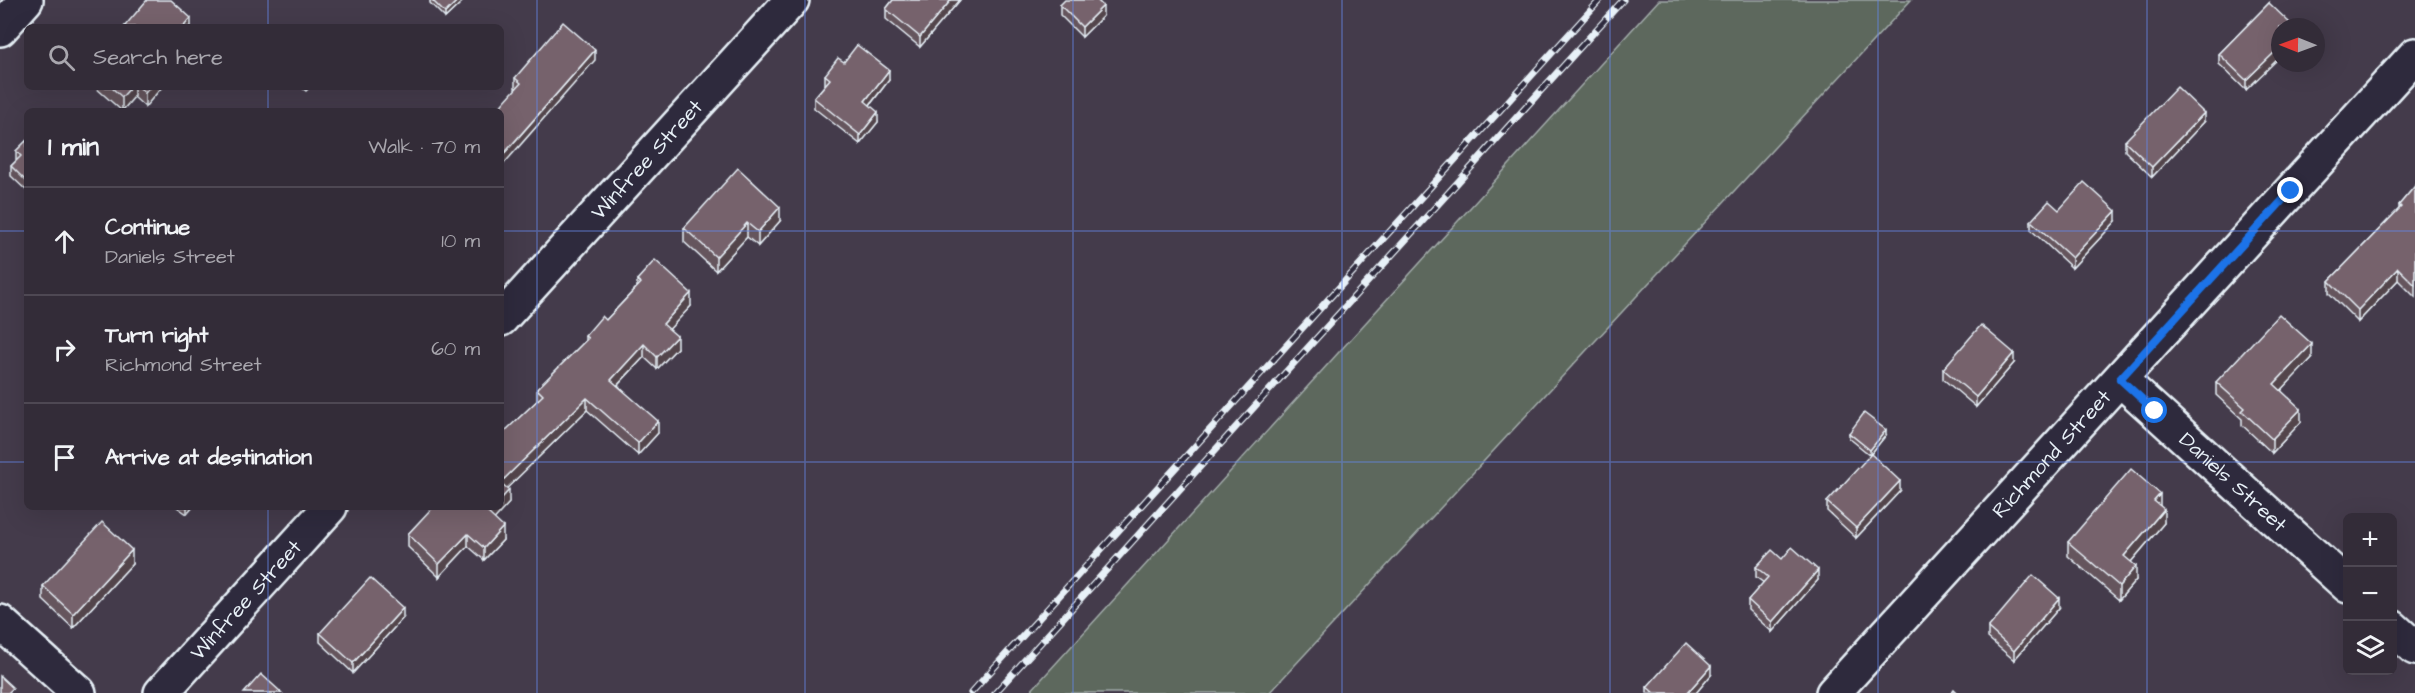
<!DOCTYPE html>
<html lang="en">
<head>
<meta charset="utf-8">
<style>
	:root { --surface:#332c38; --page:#3e3843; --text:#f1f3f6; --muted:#a9a7ae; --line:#4e4853 }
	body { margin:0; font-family:"Architects Daughter",sans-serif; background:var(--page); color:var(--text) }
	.controls { position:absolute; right:18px; bottom:18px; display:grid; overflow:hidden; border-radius:9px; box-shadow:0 6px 24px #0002 }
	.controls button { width:54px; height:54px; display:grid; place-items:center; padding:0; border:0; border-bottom:2px solid var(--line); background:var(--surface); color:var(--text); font:30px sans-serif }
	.compass { position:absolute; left:2271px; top:18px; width:54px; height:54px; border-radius:50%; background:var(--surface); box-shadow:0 6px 24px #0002; rotate:271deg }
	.stop { position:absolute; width:18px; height:18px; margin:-14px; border:4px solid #1a73e8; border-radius:50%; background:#fff }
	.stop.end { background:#1a73e8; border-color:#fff; box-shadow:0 2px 6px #0008 }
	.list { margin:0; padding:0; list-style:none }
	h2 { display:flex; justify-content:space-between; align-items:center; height:78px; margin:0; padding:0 24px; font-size:26px }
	h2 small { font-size:20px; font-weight:400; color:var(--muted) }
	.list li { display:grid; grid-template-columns:39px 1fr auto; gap:18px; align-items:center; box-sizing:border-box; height:108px; padding:0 24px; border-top:2px solid var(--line) }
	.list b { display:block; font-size:22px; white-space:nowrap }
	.list p { margin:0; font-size:20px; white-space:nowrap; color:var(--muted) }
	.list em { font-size:20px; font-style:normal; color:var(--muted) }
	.icon { flex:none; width:33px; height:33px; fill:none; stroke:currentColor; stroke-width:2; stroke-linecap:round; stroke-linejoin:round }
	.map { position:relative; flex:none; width:2415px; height:693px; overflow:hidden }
	.search { position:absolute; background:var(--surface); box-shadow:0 6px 24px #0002; left:24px; top:24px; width:480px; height:66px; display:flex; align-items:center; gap:15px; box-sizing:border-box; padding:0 21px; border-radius:9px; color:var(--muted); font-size:22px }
	.panel { position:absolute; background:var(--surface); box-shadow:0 6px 24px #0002; left:24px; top:108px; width:480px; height:402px; border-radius:9px }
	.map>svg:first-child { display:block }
	.green { fill:#5d685d; stroke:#a2acaa; stroke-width:1.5 }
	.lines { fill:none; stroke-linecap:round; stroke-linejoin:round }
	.minor-casing { stroke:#e8f1f8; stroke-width:38 }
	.minor { stroke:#2f2a3d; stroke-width:33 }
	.rail-casing { stroke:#e8f1f8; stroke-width:7 }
	.rail { stroke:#2f2a3d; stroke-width:4.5; stroke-dasharray:14; stroke-linecap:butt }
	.wall { fill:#65545d; stroke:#e8f1f8; stroke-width:1.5 }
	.shaded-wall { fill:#53454c; stroke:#e8f1f8; stroke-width:1.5 }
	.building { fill:#76626c; stroke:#e8f1f8; stroke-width:1.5 }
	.route { stroke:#1a73e8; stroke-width:8 }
	.grid { fill:none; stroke:#6487e3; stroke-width:1.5; stroke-opacity:0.55 }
	.labels { text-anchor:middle; stroke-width:6; stroke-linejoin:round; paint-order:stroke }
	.street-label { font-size:21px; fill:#e8f1f8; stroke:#2f2a3d }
</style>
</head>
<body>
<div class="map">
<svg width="2415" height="693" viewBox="0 0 2415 693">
	<rect width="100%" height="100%" fill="#443b4b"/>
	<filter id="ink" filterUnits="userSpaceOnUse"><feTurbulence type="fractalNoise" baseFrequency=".0167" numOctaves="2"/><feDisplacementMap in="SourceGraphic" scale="12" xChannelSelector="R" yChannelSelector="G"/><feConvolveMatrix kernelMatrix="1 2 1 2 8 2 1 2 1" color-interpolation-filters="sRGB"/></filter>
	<g filter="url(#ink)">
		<polygon class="green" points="1659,0 1911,0 1269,693 1029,693"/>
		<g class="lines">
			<g class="minor-casing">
				<g id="minor">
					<polyline points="0,29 26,0"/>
					<path id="s1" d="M501,319L792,0"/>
					<path id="s2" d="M2120,379L2348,586"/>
					<polyline points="0,622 79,693"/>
					<polyline points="2392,627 2415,648"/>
					<path id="s3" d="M161,693L330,507"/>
					<path id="s4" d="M1833,693L2415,55"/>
				</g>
			</g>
			<use href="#minor" class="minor"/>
			<g class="rail-casing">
				<g id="rail">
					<polyline points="971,693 1600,0"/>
					<polyline points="995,693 1623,0"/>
				</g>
			</g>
			<use href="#rail" class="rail"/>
		</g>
		<g class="wall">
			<polygon points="430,0 464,0 445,18 430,3"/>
			<polygon points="893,0 960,0 920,47 886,19 886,9"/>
			<polygon points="2269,3 2246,90 2219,64 2219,54"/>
			<polygon points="1060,5 1103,16 1082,37 1060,15"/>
			<polygon points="595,60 516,88 515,88 515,78"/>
			<polygon points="844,62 889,80 870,105 878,122 860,144 814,108 814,98 825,85 825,75"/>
			<polygon points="95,87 162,87 145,107 134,97 122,111"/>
			<polygon points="301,87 310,87 306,91"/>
			<polygon points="2204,122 2152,177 2125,151 2125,141"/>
			<polygon points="27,140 27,191 11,176 11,166 16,161 16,151"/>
			<polygon points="2415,186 2415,297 2398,280 2358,322 2329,293 2329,281 2399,209 2399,205"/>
			<polygon points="2059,210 2116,221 2072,268 2031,230 2031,221"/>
			<polygon points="780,221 758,246 747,237 716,271 684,242 684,228"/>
			<polygon points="637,280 691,306 669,329 677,348 657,369 644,357 618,385 658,433 638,455 587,410 507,488 509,503 494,519 503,540 484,560 468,546 439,577 408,547 408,534 501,435 537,401 537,389 585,342 585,336 606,320 637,287"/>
			<polygon points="2312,358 2281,390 2301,422 2272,453 2242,425 2242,419 2216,395 2216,382"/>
			<polygon points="2014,363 1976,407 1943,379 1943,369"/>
			<polygon points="1849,433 1886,435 1870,455 1849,438"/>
			<polygon points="1900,491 1856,538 1827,511 1827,502"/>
			<polygon points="2160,506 2164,523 2131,562 2136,580 2119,600 2068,556 2068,542"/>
			<polygon points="177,507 193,507 187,514"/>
			<polygon points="1782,559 1818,580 1772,632 1748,610 1748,600 1764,583 1756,577 1756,567"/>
			<polygon points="132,564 73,628 43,600 43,586"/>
			<polygon points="2059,608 2014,660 1988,638 1988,628"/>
			<polygon points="403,618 353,673 320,642 320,633"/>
			<polygon points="1711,675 1696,693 1647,693 1647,687"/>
		</g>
		<g class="shaded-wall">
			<polygon points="458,0 464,0 445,18 445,13"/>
			<polygon points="951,0 960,0 920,47 920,37"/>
			<polygon points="1103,6 1103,16 1082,37 1082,27"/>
			<polygon points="191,18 191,27 183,27"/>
			<polygon points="2280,47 2280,57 2246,90 2246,80"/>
			<polygon points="595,50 595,60 501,167 501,157"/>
			<polygon points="889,70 889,80 865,111 865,101"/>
			<polygon points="131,87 134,87 134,97 122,111 122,97"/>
			<polygon points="150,87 162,87 145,107 145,93"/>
			<polygon points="878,112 878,122 860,144 860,135"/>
			<polygon points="2204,113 2204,122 2152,177 2152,167"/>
			<polygon points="780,207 780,221 758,246 758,232"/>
			<polygon points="2116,211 2116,221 2072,268 2072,258"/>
			<polygon points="747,223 747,237 716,271 716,257"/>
			<polygon points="2398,268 2398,280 2358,322 2358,310"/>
			<polygon points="691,293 691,306 663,336 663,324"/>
			<polygon points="677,336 677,348 657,369 657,357"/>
			<polygon points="644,344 644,357 611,392 611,380"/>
			<polygon points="2312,344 2312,358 2274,398 2274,384"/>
			<polygon points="2014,353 2014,363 1976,407 1976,397"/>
			<polygon points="587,398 587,410 501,494 501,482"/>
			<polygon points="2301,409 2301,422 2272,453 2272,439"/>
			<polygon points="658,421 658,433 638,455 638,443"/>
			<polygon points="1886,430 1886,435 1870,455 1870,450"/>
			<polygon points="1900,481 1900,491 1856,538 1856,528"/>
			<polygon points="509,490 509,503 488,526 488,513 493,507 501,507 501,499"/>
			<polygon points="2160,494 2160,508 2154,501"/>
			<polygon points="187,507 193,507 187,514"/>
			<polygon points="2164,509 2164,523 2124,570 2124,556"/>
			<polygon points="503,527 503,540 484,560 484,548"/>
			<polygon points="468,534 468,546 439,577 439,564"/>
			<polygon points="132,550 132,564 73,628 73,614"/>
			<polygon points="2136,566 2136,580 2119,600 2119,586"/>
			<polygon points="1818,570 1818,580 1772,632 1772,622"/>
			<polygon points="2059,598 2059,608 2014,660 2014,651"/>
			<polygon points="403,608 403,618 353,673 353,663"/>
			<polygon points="1711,666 1711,675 1696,693 1687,693"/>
		</g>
		<g class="building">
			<polygon points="147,0 171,0 191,18 183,27 124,27"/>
			<polygon points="432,0 458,0 445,13"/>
			<polygon points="893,0 951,0 920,37 886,9"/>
			<polygon points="1065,0 1097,0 1103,6 1082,27 1060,5"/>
			<polygon points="2269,3 2294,27 2280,27 2280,47 2246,80 2219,54"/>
			<polygon points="563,22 595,50 501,157 501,111 496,111 521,83 515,78"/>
			<polygon points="857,45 889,70 865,101 878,112 860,135 814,98 830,79 825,75 838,58 844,62"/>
			<polygon points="111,87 131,87 122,97"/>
			<polygon points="139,87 150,87 145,93"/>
			<polygon points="2177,87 2204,113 2152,167 2125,141"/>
			<polygon points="27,140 27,182 11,166 21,156 16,151"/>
			<polygon points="738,168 780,207 758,232 747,223 716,257 684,228"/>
			<polygon points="2084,182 2116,211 2072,258 2031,221 2049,201 2059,210"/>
			<polygon points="2415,186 2415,285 2398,268 2358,310 2329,281 2401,207 2399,205"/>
			<polygon points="655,260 691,293 663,324 677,336 657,357 644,344 611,380 658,421 638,443 587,398 501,482 501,435 543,395 537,389 588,338 585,336 602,316 606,320 641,283 637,280"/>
			<polygon points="2279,314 2312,344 2274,384 2301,409 2272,439 2242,411 2245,408 2216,382"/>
			<polygon points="1981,325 2014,353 1976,397 1943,369"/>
			<polygon points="1864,413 1886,430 1870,450 1849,433"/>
			<polygon points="1871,454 1900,481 1856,528 1827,502"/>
			<polygon points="2131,469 2160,494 2154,501 2164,509 2124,556 2136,566 2119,586 2068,542"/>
			<polygon points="501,483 509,490 501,499"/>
			<polygon points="433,507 493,507 488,513 503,527 484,548 468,534 439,564 408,534"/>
			<polygon points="102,522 132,550 73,614 43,586"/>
			<polygon points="1792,547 1818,570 1772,622 1748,600 1768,577 1756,567 1772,550 1782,559"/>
			<polygon points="2033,575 2059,598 2014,651 1988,628"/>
			<polygon points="370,578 403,608 353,663 320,633"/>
			<polygon points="1686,643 1711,666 1687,693 1654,693 1647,687"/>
			<polygon points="261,674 282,693 244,693"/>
			<polygon points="0,676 13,688 8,693 0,693"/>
			<polygon points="1954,689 1958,693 1951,693"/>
		</g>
	</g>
	<g class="lines" filter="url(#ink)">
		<polyline class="route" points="2155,411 2120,379 2291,191"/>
	</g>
	<path class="grid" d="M268,0V27M537,0V693M805,0V693M1073,0V693M1342,0V693M1610,0V693M1878,0V693M2147,0V693M268,87V111M0,231H27M501,231H2415M0,462H27M501,462H2415M268,507V693"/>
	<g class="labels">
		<g class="street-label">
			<text dy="7" stroke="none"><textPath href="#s1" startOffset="216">Winfree Street</textPath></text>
			<text dy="7" stroke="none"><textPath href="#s4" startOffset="324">Richmond Street</textPath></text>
			<text dy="7" stroke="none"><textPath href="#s2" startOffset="153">Daniels Street</textPath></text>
			<text dy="7" stroke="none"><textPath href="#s3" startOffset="126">Winfree Street</textPath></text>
		</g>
	</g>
</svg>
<div class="controls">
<button>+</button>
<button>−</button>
<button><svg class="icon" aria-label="layers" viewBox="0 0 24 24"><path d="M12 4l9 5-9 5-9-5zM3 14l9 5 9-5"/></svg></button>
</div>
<svg class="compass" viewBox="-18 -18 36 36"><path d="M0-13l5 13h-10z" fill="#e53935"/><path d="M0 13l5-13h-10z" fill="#a9a7ae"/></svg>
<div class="stop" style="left:2155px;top:411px"></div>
<div class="stop end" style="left:2291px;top:191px"></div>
<div class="search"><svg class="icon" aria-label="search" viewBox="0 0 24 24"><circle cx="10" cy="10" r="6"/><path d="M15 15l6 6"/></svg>Search here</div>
<section class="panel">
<h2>1 min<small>Walk · 70 m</small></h2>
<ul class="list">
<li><svg class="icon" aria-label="ahead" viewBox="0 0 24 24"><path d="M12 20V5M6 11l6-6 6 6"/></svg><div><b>Continue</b><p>Daniels Street</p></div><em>10 m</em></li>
<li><svg class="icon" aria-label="right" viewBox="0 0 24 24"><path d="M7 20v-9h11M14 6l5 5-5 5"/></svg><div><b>Turn right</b><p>Richmond Street</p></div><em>60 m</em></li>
<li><svg class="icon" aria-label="arrive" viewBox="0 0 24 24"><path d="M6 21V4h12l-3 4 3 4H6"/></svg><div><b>Arrive at destination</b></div></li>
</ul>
</section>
</div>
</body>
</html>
